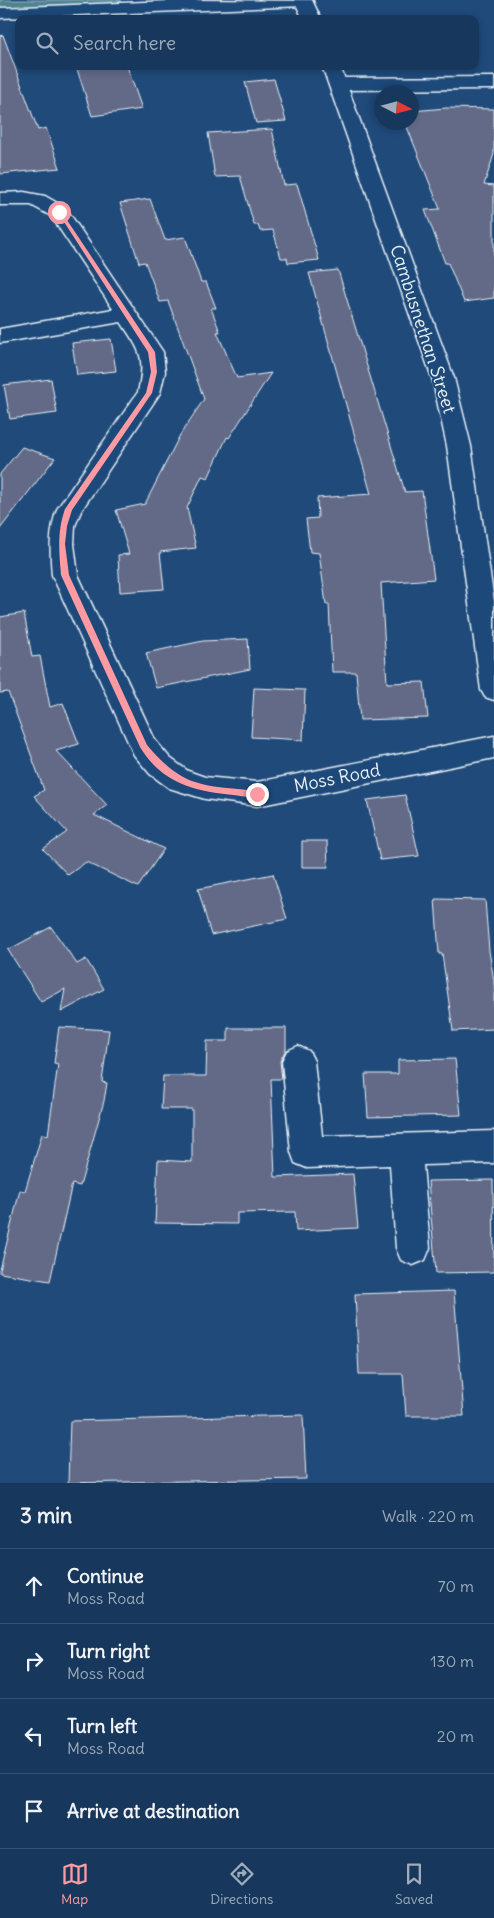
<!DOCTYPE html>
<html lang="en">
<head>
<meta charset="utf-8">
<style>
	:root { --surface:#17385c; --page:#203f62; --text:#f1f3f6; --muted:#9eacbb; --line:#365272; --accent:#ff9aa2 }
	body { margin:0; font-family:Delius,sans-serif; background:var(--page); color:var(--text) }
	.compass { position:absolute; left:374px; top:85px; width:45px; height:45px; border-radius:50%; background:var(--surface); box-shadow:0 2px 8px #0003; rotate:96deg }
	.stop { position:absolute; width:15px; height:15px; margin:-11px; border:4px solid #ff9aa2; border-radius:50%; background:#fff }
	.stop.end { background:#ff9aa2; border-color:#fff; box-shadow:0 1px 5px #0008 }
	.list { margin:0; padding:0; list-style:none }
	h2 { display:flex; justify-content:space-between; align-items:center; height:65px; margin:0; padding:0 20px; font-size:21px }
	h2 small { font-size:16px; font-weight:400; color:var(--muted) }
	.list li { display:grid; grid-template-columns:32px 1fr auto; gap:15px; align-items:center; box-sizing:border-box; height:75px; padding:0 20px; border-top:1px solid var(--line) }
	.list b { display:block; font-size:19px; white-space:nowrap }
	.list p { margin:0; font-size:16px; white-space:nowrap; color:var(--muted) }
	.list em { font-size:16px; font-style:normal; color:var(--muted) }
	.icon { flex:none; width:28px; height:28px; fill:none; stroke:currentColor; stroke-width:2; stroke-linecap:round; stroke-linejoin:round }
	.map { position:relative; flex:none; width:494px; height:1483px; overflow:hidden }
	.search { position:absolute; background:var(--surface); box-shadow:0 2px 8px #0003; left:15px; right:15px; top:15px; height:55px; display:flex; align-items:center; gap:12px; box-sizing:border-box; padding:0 18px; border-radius:10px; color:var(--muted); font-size:19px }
	.sheet { height:365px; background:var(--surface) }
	nav { display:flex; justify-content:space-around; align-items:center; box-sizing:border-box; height:70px; border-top:1px solid var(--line); background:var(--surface); font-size:14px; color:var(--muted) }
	nav a { display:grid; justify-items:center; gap:2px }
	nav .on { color:var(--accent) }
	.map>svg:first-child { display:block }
	.green { fill:#50838f; stroke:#9cbac4 }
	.building { fill:#636b87; stroke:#e8f1f8 }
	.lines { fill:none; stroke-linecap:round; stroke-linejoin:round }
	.minor-casing { stroke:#e8f1f8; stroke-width:3 }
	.major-casing { stroke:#e8f1f8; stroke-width:3 }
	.minor { fill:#1f4a7a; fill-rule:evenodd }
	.major { fill:#1f4a7a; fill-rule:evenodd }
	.route { fill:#ff9aa2 }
	.labels { text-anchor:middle; stroke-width:4; stroke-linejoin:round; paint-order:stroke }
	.street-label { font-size:18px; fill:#e8f1f8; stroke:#1f4a7a }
</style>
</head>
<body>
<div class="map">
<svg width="494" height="1483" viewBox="0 0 494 1483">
	<rect width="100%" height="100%" fill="#1f4a7a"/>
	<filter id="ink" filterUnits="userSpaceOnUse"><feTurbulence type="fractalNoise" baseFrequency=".02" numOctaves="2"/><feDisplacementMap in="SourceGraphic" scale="10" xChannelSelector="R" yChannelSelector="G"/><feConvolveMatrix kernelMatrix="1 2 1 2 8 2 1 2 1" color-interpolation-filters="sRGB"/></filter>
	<g filter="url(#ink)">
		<polygon class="green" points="0,0 121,0 122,4 0,8"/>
		<g class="building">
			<polygon points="3,35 38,130 46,128 60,168 0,174 0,36"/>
			<polygon points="76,66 127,66 142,109 92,116"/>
			<polygon points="274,79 286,121 256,123 245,82"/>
			<polygon points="446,108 494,109 494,154 484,185 494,186 494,298 464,302 448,263 445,263 425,210 440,209 405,122 412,122 412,111"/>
			<polygon points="272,129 284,185 297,184 319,260 288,263 287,258 281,258 273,230 260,231 258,225 254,225 240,176 215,177 208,133"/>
			<polygon points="150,199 165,240 185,237 201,282 206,282 216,308 211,308 220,332 217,332 237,378 271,373 229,438 227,437 208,478 202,476 187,508 196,548 160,552 164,589 120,592 118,555 129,554 116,510 145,504 180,435 204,399 168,301 160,302 145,262 139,263 120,203"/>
			<polygon points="338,270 405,492 422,491 434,579 381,583 387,683 424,682 428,718 360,720 356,672 332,672 329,604 326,604 319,553 310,552 306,519 318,518 317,498 371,494 309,273"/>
			<polygon points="111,339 116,371 77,375 72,343"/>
			<polygon points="51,379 57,413 10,419 4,385"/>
			<polygon points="22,447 55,458 0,529 0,474"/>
			<polygon points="24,613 32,657 40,656 50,707 63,703 79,744 56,751 107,805 94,815 164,849 138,887 86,862 68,875 43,849 67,832 34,796 44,790 8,692 0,693 0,617"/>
			<polygon points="248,639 250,669 156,688 146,653 203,641"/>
			<polygon points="254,688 305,690 303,740 251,737"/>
			<polygon points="405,795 419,856 380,860 367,800"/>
			<polygon points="302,841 327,841 328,867 302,867"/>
			<polygon points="273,874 287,919 211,935 198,889"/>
			<polygon points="435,899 485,900 489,951 494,981 494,1029 453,1031 442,954 439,954"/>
			<polygon points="51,927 77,964 86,959 104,989 61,1012 65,989 41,1002 8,950"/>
			<polygon points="59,1027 109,1030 102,1082 107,1083 104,1101 80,1186 72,1184 50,1281 0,1273 0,1270 20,1190 25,1191 42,1134 48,1135 58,1064 54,1063"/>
			<polygon points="228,1028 286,1028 286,1049 280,1061 282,1079 271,1079 275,1177 353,1174 358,1228 296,1231 295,1212 237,1213 237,1224 155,1223 158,1160 192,1162 192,1109 161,1109 163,1076 206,1076 207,1041 228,1041"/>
			<polygon points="455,1059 461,1115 368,1117 365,1074 398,1074 398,1060"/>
			<polygon points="493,1180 494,1272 436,1273 428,1181"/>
			<polygon points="454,1291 464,1416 406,1416 403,1374 359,1374 355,1294"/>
			<polygon points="303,1415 306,1479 68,1483 70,1421"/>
		</g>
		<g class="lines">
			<g class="minor-casing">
				<g id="minor">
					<polygon points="193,0 313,1 310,5 304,6 0,18 0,8"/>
					<polygon points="494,77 494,89 338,90 331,88 329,84 331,80 338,78"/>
					<path d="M24,192L45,196L66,208L163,352L165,372L160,393L81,511L75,526L74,544L78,575L155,740L170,758L188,771L205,777L257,782L494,736V758L257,806L205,799L169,788L150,774L134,755L52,575C50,551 49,532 57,509L138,392C146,356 140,351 121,322L0,343V329L113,309L51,216L31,205H0V193Z"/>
					<polygon points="298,1046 309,1051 314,1061 322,1136 494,1131 494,1163 423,1165 430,1248 425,1260 413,1265 401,1260 396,1248 390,1165 307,1168 295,1163 291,1152 282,1061 287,1051"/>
				</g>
			</g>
			<g class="major-casing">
				<g id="major">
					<polygon points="294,0 312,0 321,19 303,19"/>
					<polygon points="322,66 340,66 454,378 471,446 494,601 494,700 485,697 481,690 447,446 432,378"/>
				</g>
			</g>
			<use href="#minor" class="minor"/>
			<use href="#major" class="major"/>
		</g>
	</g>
	<path class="route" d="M57,211H61L155,352L157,372L152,393L72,510L67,526L65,544L69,575L147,745C184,789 203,785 257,791L260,792V796C251,798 241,796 233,795C193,791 162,783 140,747L61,575C59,551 57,532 65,509L146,393L151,372L148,352Z"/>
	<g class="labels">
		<g class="street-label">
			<text transform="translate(423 329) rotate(72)" y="6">Cambusnethan Street</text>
			<text transform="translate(337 778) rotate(-11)" y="6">Moss Road</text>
		</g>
	</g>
</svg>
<svg class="compass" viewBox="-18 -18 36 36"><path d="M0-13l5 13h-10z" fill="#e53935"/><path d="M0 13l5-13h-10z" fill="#9eacbb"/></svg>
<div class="stop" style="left:59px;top:212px"></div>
<div class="stop end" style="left:257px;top:794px"></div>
<div class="search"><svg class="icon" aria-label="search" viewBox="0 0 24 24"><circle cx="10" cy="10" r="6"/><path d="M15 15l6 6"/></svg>Search here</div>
</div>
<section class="sheet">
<h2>3 min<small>Walk · 220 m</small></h2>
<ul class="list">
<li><svg class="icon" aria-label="ahead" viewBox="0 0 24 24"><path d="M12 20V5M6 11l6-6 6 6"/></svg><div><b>Continue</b><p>Moss Road</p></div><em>70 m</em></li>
<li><svg class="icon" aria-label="right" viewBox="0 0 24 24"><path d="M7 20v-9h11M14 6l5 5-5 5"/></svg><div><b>Turn right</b><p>Moss Road</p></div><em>130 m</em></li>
<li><svg class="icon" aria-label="left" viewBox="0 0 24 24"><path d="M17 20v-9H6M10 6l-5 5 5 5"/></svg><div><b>Turn left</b><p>Moss Road</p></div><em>20 m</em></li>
<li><svg class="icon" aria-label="arrive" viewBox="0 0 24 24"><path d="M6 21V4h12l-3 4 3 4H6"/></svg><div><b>Arrive at destination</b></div></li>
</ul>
</section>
<nav>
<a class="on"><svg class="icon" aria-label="map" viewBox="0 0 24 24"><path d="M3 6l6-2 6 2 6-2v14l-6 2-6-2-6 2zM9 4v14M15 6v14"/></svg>Map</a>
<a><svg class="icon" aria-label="directions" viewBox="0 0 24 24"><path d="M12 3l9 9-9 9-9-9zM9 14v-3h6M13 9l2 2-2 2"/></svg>Directions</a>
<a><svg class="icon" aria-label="saved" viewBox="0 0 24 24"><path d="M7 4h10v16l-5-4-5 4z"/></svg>Saved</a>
</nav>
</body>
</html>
